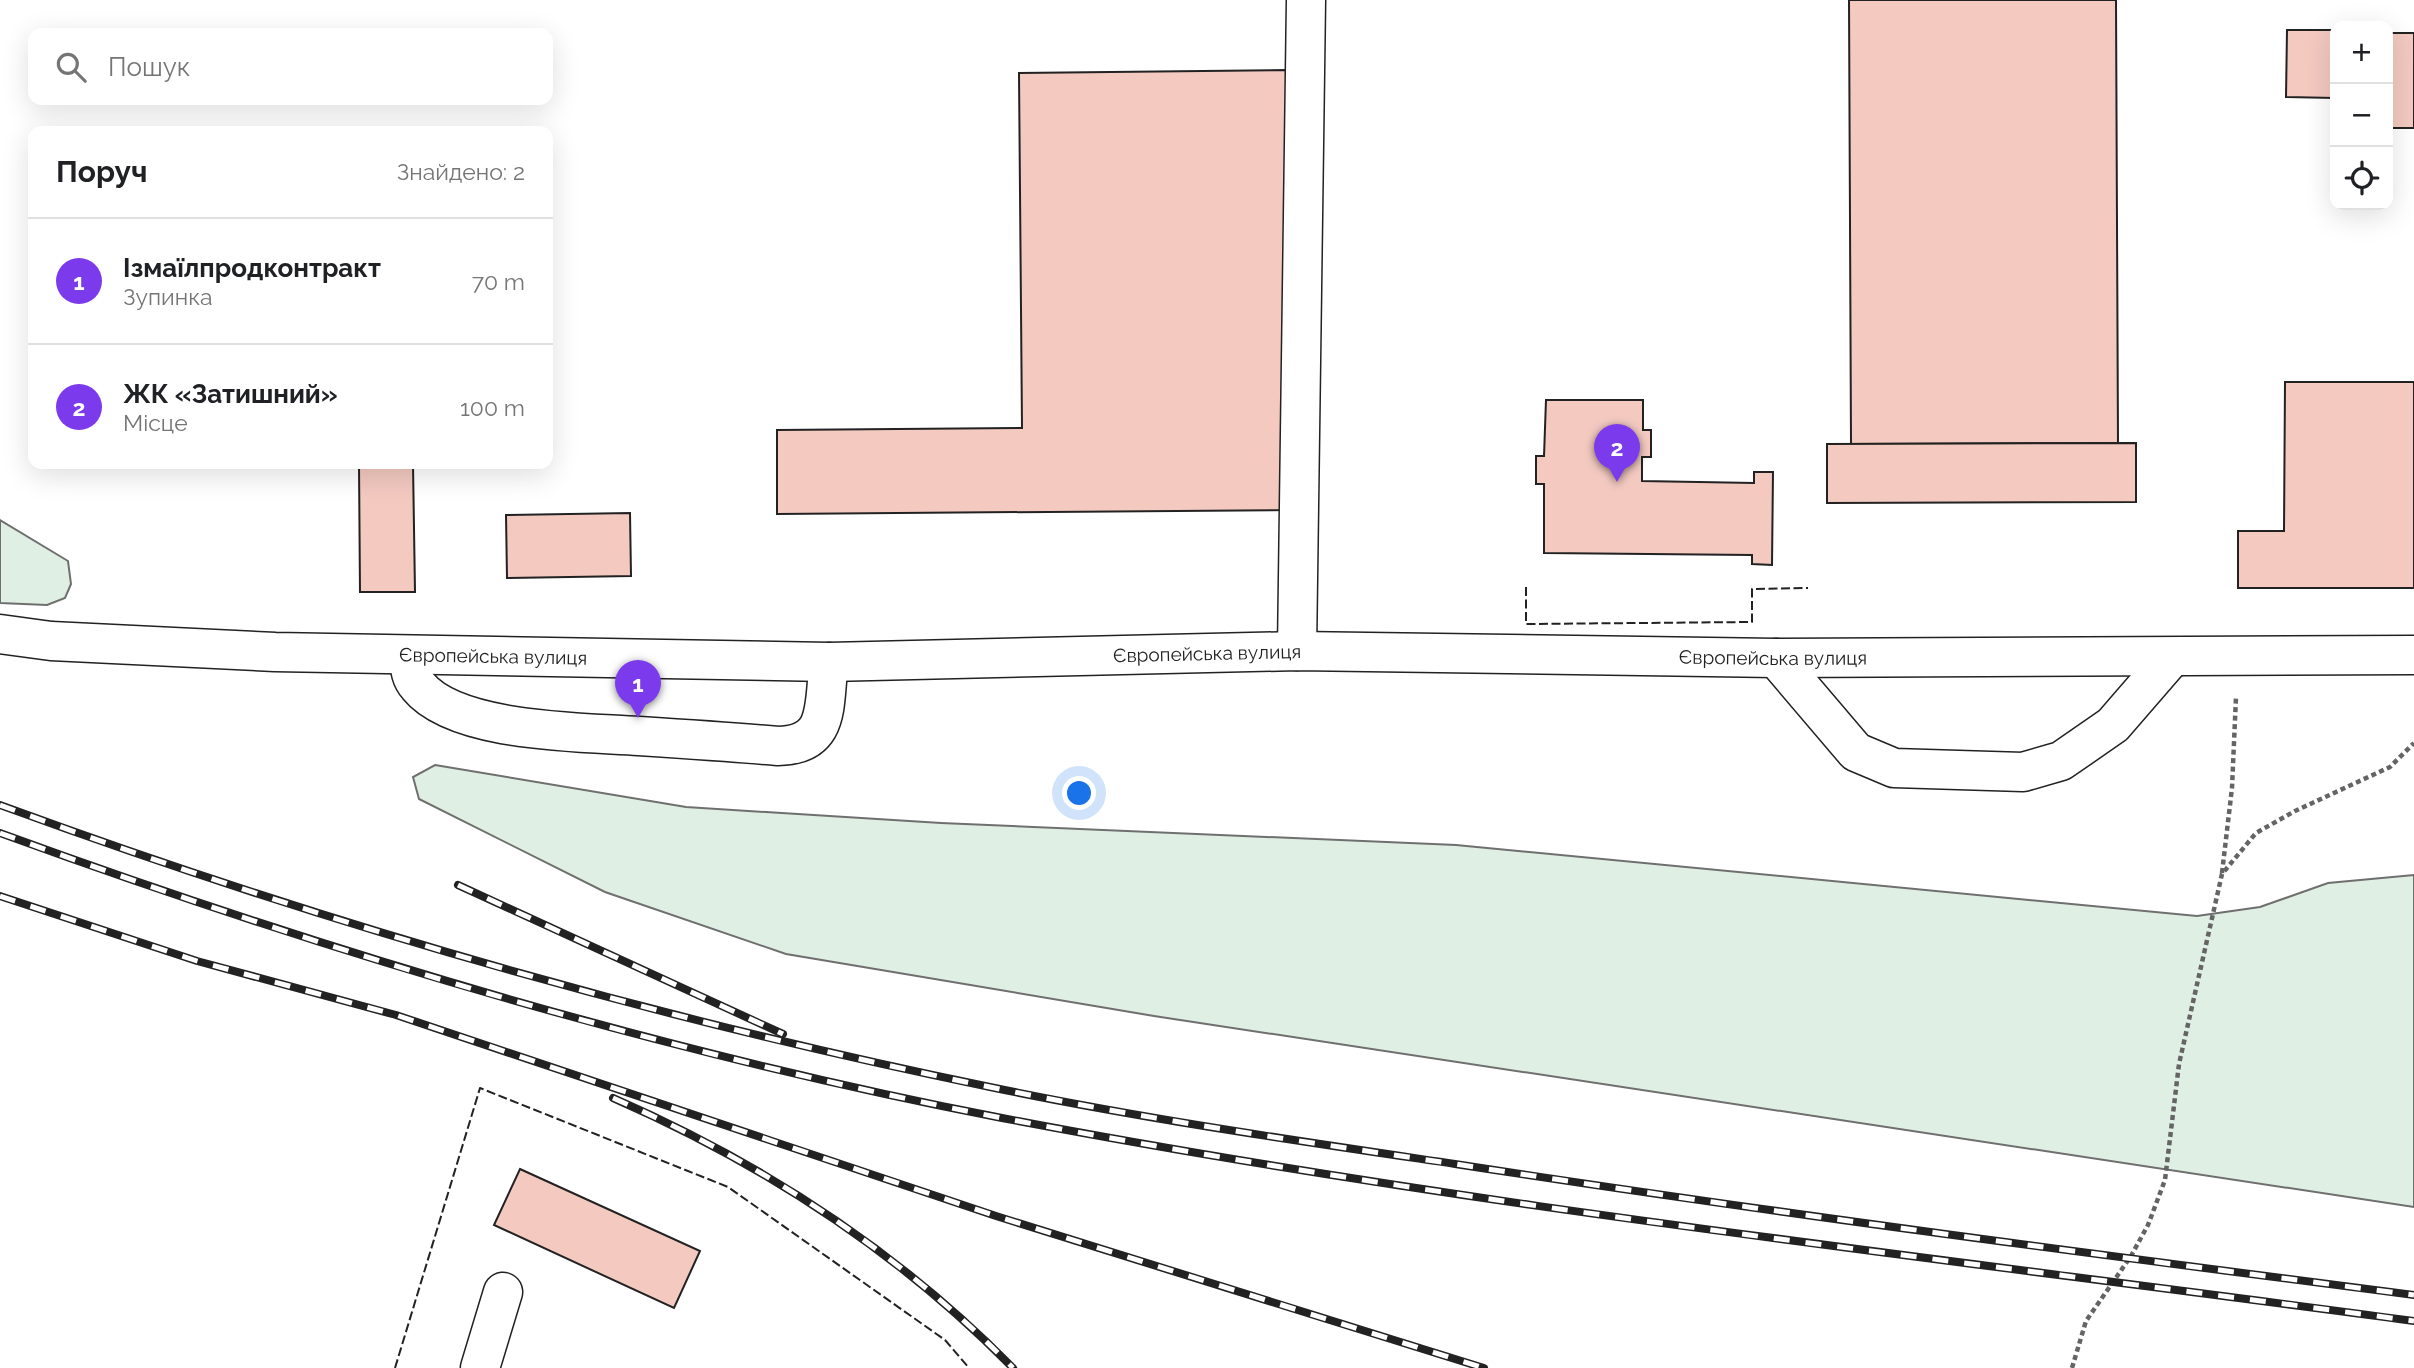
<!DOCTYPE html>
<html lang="uk">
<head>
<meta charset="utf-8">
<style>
	:root { --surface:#fff; --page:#f2f2f2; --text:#202124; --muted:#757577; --line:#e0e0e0; --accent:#7c3aed }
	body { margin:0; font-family:Raleway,sans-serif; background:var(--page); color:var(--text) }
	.controls { position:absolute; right:21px; top:21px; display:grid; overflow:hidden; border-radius:14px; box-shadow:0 7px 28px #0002 }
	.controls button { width:63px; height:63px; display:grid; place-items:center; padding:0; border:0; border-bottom:2px solid var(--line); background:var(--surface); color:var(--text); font:35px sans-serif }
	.you { position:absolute; left:1080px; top:794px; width:24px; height:24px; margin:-18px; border:5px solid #fff; border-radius:50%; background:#1a73e8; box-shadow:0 0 0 10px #1a73e833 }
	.badge { display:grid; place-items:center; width:46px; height:46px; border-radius:50%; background:var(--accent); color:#fff; font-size:23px; font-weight:700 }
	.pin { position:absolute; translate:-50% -58px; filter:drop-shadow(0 2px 4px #0008) }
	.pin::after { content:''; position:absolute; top:37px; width:24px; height:21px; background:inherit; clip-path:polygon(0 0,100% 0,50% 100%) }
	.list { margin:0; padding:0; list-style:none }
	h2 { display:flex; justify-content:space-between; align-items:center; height:91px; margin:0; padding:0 28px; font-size:30px }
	h2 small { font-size:23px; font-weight:400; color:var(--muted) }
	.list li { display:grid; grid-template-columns:46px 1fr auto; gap:21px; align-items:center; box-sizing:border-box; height:126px; padding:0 28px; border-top:2px solid var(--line) }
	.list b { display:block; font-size:26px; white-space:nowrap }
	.list p { margin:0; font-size:23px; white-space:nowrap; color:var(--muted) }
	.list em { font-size:23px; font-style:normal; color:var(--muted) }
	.icon { flex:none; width:38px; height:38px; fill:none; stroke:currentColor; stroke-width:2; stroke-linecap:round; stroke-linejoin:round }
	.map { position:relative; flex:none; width:2414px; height:1368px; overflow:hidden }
	.search { position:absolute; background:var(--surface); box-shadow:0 7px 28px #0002; left:28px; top:28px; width:525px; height:77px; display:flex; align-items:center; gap:18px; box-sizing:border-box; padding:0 24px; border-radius:14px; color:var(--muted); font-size:26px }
	.panel { position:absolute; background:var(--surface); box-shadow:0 7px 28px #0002; left:28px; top:126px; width:525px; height:343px; border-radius:14px }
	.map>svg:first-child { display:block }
	.green { fill:#e0efe3; stroke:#6f6f6f; stroke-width:2 }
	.building { fill:#f3c9c0; stroke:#222; stroke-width:2 }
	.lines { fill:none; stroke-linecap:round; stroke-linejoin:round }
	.minor-casing { stroke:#222; stroke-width:41 }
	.major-casing { stroke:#222; stroke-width:41 }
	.path { stroke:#646464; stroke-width:4.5; stroke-dasharray:5 3.5; stroke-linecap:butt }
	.minor { stroke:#fff; stroke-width:38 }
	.major { stroke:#fff; stroke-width:38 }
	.rail-casing { stroke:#222; stroke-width:8 }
	.rail { stroke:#fff; stroke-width:5; stroke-dasharray:16; stroke-linecap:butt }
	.fence { stroke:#222; stroke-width:2; stroke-dasharray:9 3.5; stroke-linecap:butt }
	.labels { text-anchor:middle; stroke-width:5; stroke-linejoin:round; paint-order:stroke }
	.street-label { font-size:19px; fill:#222; stroke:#fff }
</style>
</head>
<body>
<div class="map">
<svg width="2414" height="1368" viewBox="0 0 2414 1368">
	<rect width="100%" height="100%" fill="#fff"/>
	<g class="green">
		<polygon points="0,520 68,561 71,584 65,598 47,605 0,603"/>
		<polygon points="435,765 686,807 941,823 1456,845 2197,916 2260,907 2328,883 2414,875 2414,1207 1154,1016 786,954 605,892 419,799 413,777"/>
	</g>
	<g class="building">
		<polygon points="1849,0 2116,0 2118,443 1851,444"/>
		<polygon points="2287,30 2335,30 2335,98 2286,97"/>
		<polygon points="2392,33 2414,33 2414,128 2390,128"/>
		<polygon points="1286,70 1290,510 777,514 777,430 1022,428 1019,73"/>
		<polygon points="2285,382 2414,382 2414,588 2238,588 2238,531 2284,531"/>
		<polygon points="1546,400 1643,400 1643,430 1651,430 1651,457 1642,457 1642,481 1754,483 1754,472 1773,472 1772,565 1752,564 1752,555 1544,553 1544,484 1536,484 1536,456 1544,456"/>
		<polygon points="2136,443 2136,502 1827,503 1827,444"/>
		<polygon points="359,464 413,464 415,592 360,592"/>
		<polygon points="630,513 631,576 507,578 506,515"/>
		<polygon points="520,1169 700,1251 674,1308 494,1225"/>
	</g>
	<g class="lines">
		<g class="minor-casing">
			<g id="minor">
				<polyline points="1297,651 1306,0"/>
				<path d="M409,657C410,668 410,677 418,686C456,733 583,732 639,736C686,739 732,742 778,746C832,745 823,704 829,662"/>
				<polyline points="1776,658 1856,752 1894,768 2023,772 2061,761 2113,725 2171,658"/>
				<polyline points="480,1368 503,1292"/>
			</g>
		</g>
		<g class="major-casing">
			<g id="major">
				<path id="s1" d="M0,634L51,641L275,652L829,662L1297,651L1776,658L2414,655"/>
			</g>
		</g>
		<g class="path">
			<polyline points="2222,873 2232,788 2236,697"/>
			<polyline points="2072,1368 2086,1321 2131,1256 2148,1225 2165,1180 2179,1064 2222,874 2256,833 2295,811 2390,767 2414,743"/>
		</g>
		<use href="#minor" class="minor"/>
		<use href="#major" class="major"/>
		<g class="rail-casing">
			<g id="rail">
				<path d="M0,805C323,923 652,1018 990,1087C1144,1119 1299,1141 1455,1164C1774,1213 2094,1254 2414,1295"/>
				<path d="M0,833C327,952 660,1052 1002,1118C1469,1207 1943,1258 2414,1321"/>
				<polyline points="458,885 783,1034"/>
				<polyline points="0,896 197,961 396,1015 996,1216 1484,1368"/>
				<path d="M613,1098C762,1163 899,1252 1013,1368"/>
			</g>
		</g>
		<use href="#rail" class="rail"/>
		<g class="fence">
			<polyline points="1526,587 1526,624 1752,622 1752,589 1808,588"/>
			<polyline points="395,1368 480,1088 728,1187 945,1340 969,1368"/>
		</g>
	</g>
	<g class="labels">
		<g class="street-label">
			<text dy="7" stroke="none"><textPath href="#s1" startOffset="1208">Європейська вулиця</textPath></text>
			<text dy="7" stroke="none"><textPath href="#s1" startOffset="494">Європейська вулиця</textPath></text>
			<text dy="7" stroke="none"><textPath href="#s1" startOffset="1774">Європейська вулиця</textPath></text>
		</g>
	</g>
</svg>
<div class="controls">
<button>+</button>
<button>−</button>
<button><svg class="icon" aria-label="locate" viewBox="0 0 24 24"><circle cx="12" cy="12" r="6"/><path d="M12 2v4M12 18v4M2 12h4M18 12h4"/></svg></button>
</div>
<div class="you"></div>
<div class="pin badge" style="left:638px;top:718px">1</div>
<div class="pin badge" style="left:1617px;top:482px">2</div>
<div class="search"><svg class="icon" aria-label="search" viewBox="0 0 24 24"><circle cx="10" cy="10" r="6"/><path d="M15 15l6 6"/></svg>Пошук</div>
<section class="panel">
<h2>Поруч<small>Знайдено: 2</small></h2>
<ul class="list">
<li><span class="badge">1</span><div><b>Ізмаїлпродконтракт</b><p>Зупинка</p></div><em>70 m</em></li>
<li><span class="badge">2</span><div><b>ЖК «Затишний»</b><p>Місце</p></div><em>100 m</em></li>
</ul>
</section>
</div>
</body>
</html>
